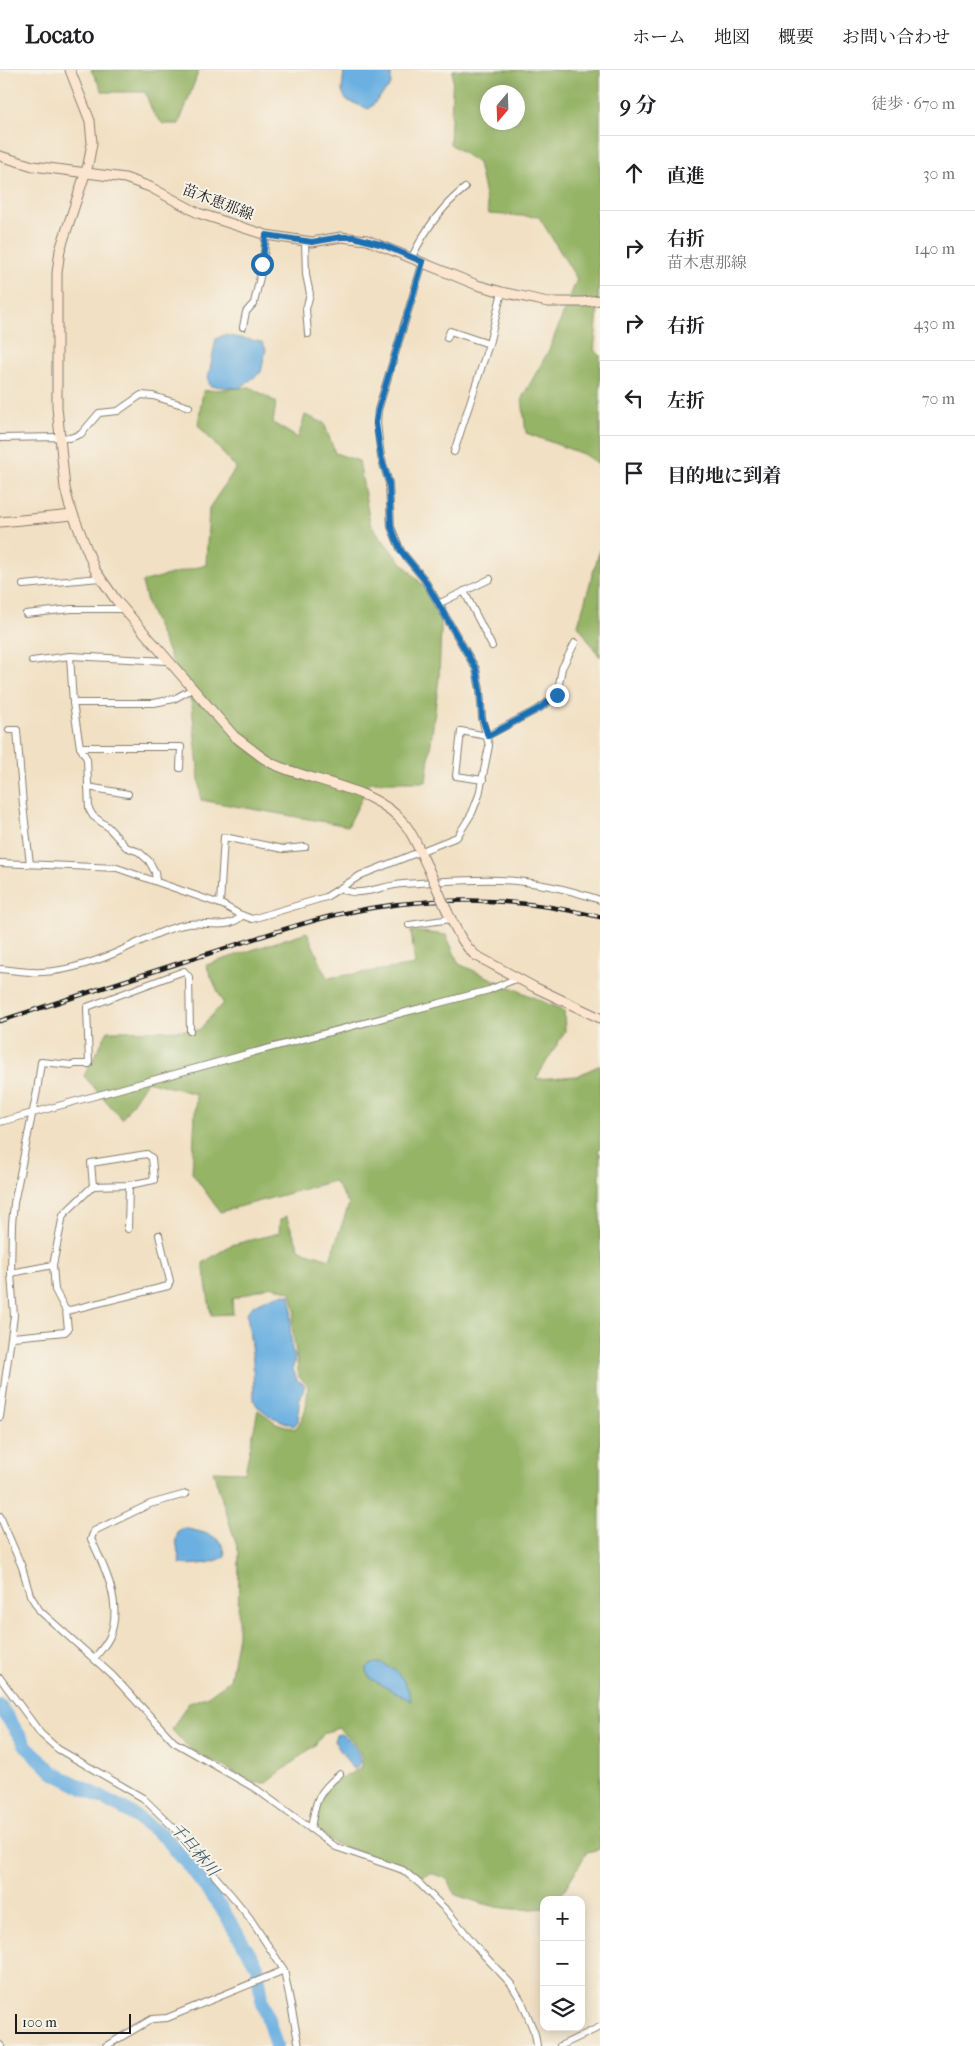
<!DOCTYPE html>
<html lang="ja">
<head>
<meta charset="utf-8">
<style>
	:root { --surface:#fff; --page:#f2f2f2; --text:#202124; --muted:#757577; --line:#e0e0e0 }
	body { margin:0; font-family:"IM FELL French Canon","Noto Serif JP",serif; background:var(--page); color:var(--text) }
	.controls { position:absolute; right:15px; bottom:15px; display:grid; overflow:hidden; border-radius:10px; box-shadow:0 2px 12px #0003 }
	.controls button { width:45px; height:45px; display:grid; place-items:center; padding:0; border:0; border-bottom:1px solid var(--line); background:var(--surface); color:var(--text); font:25px sans-serif }
	.compass { position:absolute; left:480px; top:15px; width:45px; height:45px; border-radius:50%; background:var(--surface); box-shadow:0 2px 12px #0003; rotate:199deg }
	.scale { position:absolute; left:15px; bottom:12px; width:116px; box-sizing:border-box; padding-left:5px; border:2px solid #1c1c1c; border-top:0; font-size:14px; line-height:18px; white-space:nowrap; color:#1c1c1c; -webkit-text-stroke:4px #f7f3e8; paint-order:stroke }
	.stop { position:absolute; width:15px; height:15px; margin:-11px; border:4px solid #1f6fb2; border-radius:50%; background:#fff }
	.stop.end { background:#1f6fb2; border-color:#fff; box-shadow:0 1px 5px #0008 }
	.list { margin:0; padding:0; list-style:none }
	h2 { display:flex; justify-content:space-between; align-items:center; height:65px; margin:0; padding:0 20px; font-size:21px }
	h2 small { font-size:16px; font-weight:400; color:var(--muted) }
	.list li { display:grid; grid-template-columns:32px 1fr auto; gap:15px; align-items:center; box-sizing:border-box; height:75px; padding:0 20px; border-top:1px solid var(--line) }
	.list b { display:block; font-size:19px; white-space:nowrap }
	.list p { margin:0; font-size:16px; white-space:nowrap; color:var(--muted) }
	.list em { font-size:16px; font-style:normal; color:var(--muted) }
	.icon { flex:none; width:28px; height:28px; fill:none; stroke:currentColor; stroke-width:2; stroke-linecap:round; stroke-linejoin:round }
	.map { position:relative; flex:none; width:600px; height:1976px; overflow:hidden }
	header { display:flex; align-items:center; gap:30px; box-sizing:border-box; height:70px; padding:0 25px; background:var(--surface); border-bottom:1px solid var(--line) }
	header strong { font-size:24px }
	nav { display:flex; gap:28px; margin-inline-start:auto; font-size:18px }
	main { display:flex }
	aside { flex:1; background:var(--surface) }
	.map>svg:first-child { display:block }
	.forest { fill:#95b466; stroke:#586841; fill-rule:evenodd }
	.water { fill:#6cb0e1; stroke:#44667e }
	.lines { fill:none; stroke-linecap:round; stroke-linejoin:round }
	.river { stroke:#6cb0e1; stroke-width:14 }
	.street-casing { stroke:#867e70; stroke-width:8 }
	.secondary-casing { stroke:#867e70; stroke-width:11 }
	.street { stroke:#fff; stroke-width:6 }
	.secondary { stroke:#fbe5cf; stroke-width:9 }
	.rail-casing { stroke:#1c1c1c; stroke-width:4.5 }
	.rail { stroke:#f7f3e8; stroke-width:2.5; stroke-dasharray:8; stroke-linecap:butt }
	.secondary-bridge-casing { stroke:#867e70; stroke-width:11; stroke-linecap:butt }
	.secondary-bridge { stroke:#fbe5cf; stroke-width:9 }
	.route { stroke:#1f6fb2; stroke-width:6 }
	.labels { text-anchor:middle; stroke-width:4; stroke-linejoin:round; paint-order:stroke }
	.street-label { font-size:15px; fill:#1c1c1c; stroke:#f7f3e8 }
	.water-label { font-size:16px; font-style:italic; fill:#3c576b; stroke:#f7f3e8 }
</style>
</head>
<body>
<header>
<strong>Locato</strong>
<nav><a>ホーム</a><a>地図</a><a>概要</a><a>お問い合わせ</a></nav>
</header>
<main>
<div class="map">
<svg width="600" height="1976" viewBox="0 0 600 1976">
	<rect width="100%" height="100%" fill="#f7f3e8"/>
	<filter id="ink" filterUnits="userSpaceOnUse"><feTurbulence type="fractalNoise" baseFrequency=".02" numOctaves="2"/><feDisplacementMap in="SourceGraphic" scale="10" xChannelSelector="R" yChannelSelector="G"/><feConvolveMatrix kernelMatrix="1 2 1 2 8 2 1 2 1" color-interpolation-filters="sRGB"/></filter>
	<filter id="wash" filterUnits="userSpaceOnUse"><feTurbulence type="fractalNoise" baseFrequency=".0096" numOctaves="4" result="noise"/><feDisplacementMap in="SourceGraphic" scale="20" xChannelSelector="R" yChannelSelector="G"/><feGaussianBlur stdDeviation="1.12" result="paint"/><feColorMatrix in="noise" values="0 0 0 0 0 0 0 0 0 0 0 0 0 0 0 0 0 1.4 0 .05"/><feComposite in="paint" operator="in"/></filter>
	<g filter="url(#wash)">
		<rect width="100%" height="100%" fill="#f1e0c3"/>
		<g class="forest">
			<polygon points="91,0 199,0 179,54 163,54 153,43 145,22 103,22"/>
			<path d="M453,0H600V138L596,139C600,186 600,234 594,280L600,285V389L598,394L583,384L526,363L522,328L549,280L577,209L539,147L489,144L478,93L450,74ZM488,22H518V52H488Z"/>
			<polygon points="250,317 276,332 273,353 298,368 305,345 324,353 335,383 359,391 370,453 392,482 442,536 439,608 426,712 370,712 348,756 201,730 192,635 148,536 142,512 206,495 209,438 236,398 198,355 203,321"/>
			<polygon points="600,479 600,587 578,555"/>
			<path d="M411,861L446,865L459,894L564,941L565,961L536,1009L577,1006L600,995V1077L598,1082L600,1083V1779L587,1782L558,1830H544V1838C508,1842 489,1836 456,1825L447,1809L431,1803L419,1807L374,1786L337,1775L313,1758L315,1744L326,1717L362,1697C364,1680 350,1668 338,1658L324,1663L315,1675L266,1713H255L191,1680L172,1660L187,1634L208,1626L230,1610L238,1565L239,1483L213,1401L245,1402L258,1340L276,1353L295,1359C307,1345 307,1332 308,1315L299,1307L292,1254L295,1241L291,1222L271,1216L232,1229L233,1244L211,1245L203,1193L231,1175L279,1163L280,1150L286,1146L300,1180L330,1189L349,1134L334,1111L220,1142L192,1103L196,1024L147,1011L122,1049L84,1006L108,961L199,960L223,933L206,895L307,862L327,908L415,895Z"/>
		</g>
		<g class="water">
			<polygon points="344,0 393,0 391,2 391,15 369,39 346,30 342,21"/>
			<polygon points="224,265 262,272 266,279 261,302 240,318 210,316 208,309 216,269"/>
			<path d="M282,1224L290,1225L292,1241L290,1256L292,1280L295,1287L293,1299L297,1310L305,1315L299,1332L298,1351L294,1356L270,1346L257,1336L254,1330L253,1291L247,1243C251,1233 272,1227 282,1224Z"/>
			<path d="M183,1458C200,1462 225,1464 225,1486C218,1493 191,1496 180,1494L176,1470L178,1461Z"/>
			<path d="M379,1593C398,1598 408,1612 411,1631L371,1609L366,1601C368,1594 372,1594 379,1593Z"/>
			<path d="M340,1664C350,1668 361,1682 360,1694L355,1699L352,1698L334,1671L336,1665Z"/>
		</g>
		<g class="lines">
			<polyline class="river" points="0,1636 27,1677 54,1703 128,1741 166,1768 192,1800 220,1836 257,1896 262,1929 276,1976"/>
		</g>
	</g>
	<g filter="url(#ink)">
		<g class="lines">
			<g class="street-casing">
				<g id="street">
					<polyline points="305,171 306,205 310,224 306,239 308,264"/>
					<path d="M412,187C425,160 442,136 465,118"/>
					<polyline points="243,257 246,242 254,233 263,194 266,165"/>
					<polyline points="447,268 450,261 489,274 454,382"/>
					<polyline points="489,274 502,222"/>
					<polyline points="0,368 60,367 70,368 81,364 99,343 118,341 141,325 153,326 189,337"/>
					<polyline points="23,515 100,508"/>
					<polyline points="464,521 492,576"/>
					<polyline points="438,534 490,509"/>
					<polyline points="26,544 71,539 125,539"/>
					<polyline points="32,591 70,586"/>
					<polyline points="73,633 154,633 174,629 192,619"/>
					<polyline points="9,660 17,660 23,735 30,794"/>
					<polyline points="80,677 181,677 180,698"/>
					<polyline points="483,710 456,706 461,661 487,666 540,638 557,625 562,598 575,573"/>
					<polyline points="88,717 128,724"/>
					<polyline points="0,793 117,798 223,835 239,844 252,849 326,827 361,805 457,767 472,743 479,725 489,676 482,648 480,620 476,599 424,509 401,481 391,457 389,413 381,387 377,353 378,340 423,192"/>
					<polyline points="156,811 155,802 149,791 139,782 126,777 108,757 93,746 89,739 87,689 80,677 73,633 70,586 167,591"/>
					<path d="M341,818C357,829 384,815 403,814C435,812 467,809 499,810C531,811 570,820 600,830"/>
					<polyline points="220,834 224,767 283,779 305,777"/>
					<polyline points="409,855 451,849"/>
					<path d="M0,899C14,900 28,903 42,902C66,901 91,893 113,884C137,874 161,859 188,854C207,851 226,861 242,846"/>
					<polyline points="0,1052 247,984 489,920 518,908"/>
					<polygon points="147,1084 152,1088 154,1110 129,1115 93,1116 91,1093"/>
					<polyline points="128,1159 129,1115"/>
					<polyline points="11,1203 53,1195 63,1145 93,1116"/>
					<polyline points="66,1241 168,1216 170,1211 159,1165"/>
					<polyline points="13,1267 65,1262 68,1259 66,1241 55,1220 53,1195"/>
					<polyline points="0,1347 14,1246 11,1203 12,1154 14,1133 37,1021 41,992 72,995 75,994 89,994 87,937 184,901 189,907 190,961"/>
					<polyline points="0,1446 22,1497 30,1525 40,1541 112,1605 174,1672 256,1719 336,1777 403,1800 420,1814 448,1842 481,1882 511,1914 522,1932 535,1964 537,1976"/>
					<path d="M94,1589C99,1582 107,1574 110,1566C123,1534 105,1498 91,1469L94,1461L150,1434L186,1424"/>
					<polyline points="0,1608 41,1664 58,1679 143,1728 174,1758 232,1826 249,1847 284,1900 299,1976"/>
					<path d="M311,1759C315,1731 318,1722 340,1704"/>
					<polyline points="0,1975 1,1976"/>
					<polyline points="106,1976 152,1949 167,1948 282,1901"/>
					<polyline points="560,1976 600,1957"/>
				</g>
			</g>
			<g class="secondary-casing">
				<g id="secondary">
					<path d="M70,0L90,51L92,73L88,95L60,180L57,203V337L65,418L69,434L95,500L116,530L234,666L263,688L273,694C315,713 378,717 407,757C416,770 421,784 428,798"/>
					<polyline points="0,86 33,96 125,108 150,117 198,143 266,165 312,172 341,167 367,170 477,215 502,222 548,232 583,232 600,230"/>
					<polyline points="0,452 73,445"/>
					<path d="M448,843C456,858 462,874 475,885L534,917L600,948"/>
				</g>
			</g>
			<use href="#street" class="street"/>
			<use href="#secondary" class="secondary"/>
			<g class="rail-casing">
				<path id="rail" d="M0,951C65,930 130,909 195,888C243,873 291,855 340,844C425,825 516,826 600,847"/>
			</g>
			<use href="#rail" class="rail"/>
			<g class="secondary-bridge-casing">
				<polyline id="secondary-bridge" points="428,798 448,843"/>
			</g>
			<use href="#secondary-bridge" class="secondary-bridge"/>
		</g>
	</g>
	<g class="lines" filter="url(#ink)">
		<polyline class="route" points="262,194 266,165 312,172 341,167 354,167 383,175 423,192 378,340 376,353 381,387 389,413 391,457 401,481 424,509 476,599 480,620 482,648 488,666 540,638 557,625"/>
	</g>
	<g class="labels">
		<g class="street-label">
			<text transform="translate(218 132) rotate(21)" y="5">苗木恵那線</text>
		</g>
		<g class="water-label">
			<text transform="translate(195 1779) rotate(49)" y="6">千旦林川</text>
		</g>
	</g>
</svg>
<div class="controls">
<button>+</button>
<button>−</button>
<button><svg class="icon" aria-label="layers" viewBox="0 0 24 24"><path d="M12 4l9 5-9 5-9-5zM3 14l9 5 9-5"/></svg></button>
</div>
<svg class="compass" viewBox="-18 -18 36 36"><path d="M0-13l5 13h-10z" fill="#e53935"/><path d="M0 13l5-13h-10z" fill="#757577"/></svg>
<div class="scale">100 m</div>
<div class="stop" style="left:262px;top:194px"></div>
<div class="stop end" style="left:557px;top:625px"></div>
</div>
<aside>
<h2>9 分<small>徒歩 · 670 m</small></h2>
<ul class="list">
<li><svg class="icon" aria-label="ahead" viewBox="0 0 24 24"><path d="M12 20V5M6 11l6-6 6 6"/></svg><div><b>直進</b></div><em>30 m</em></li>
<li><svg class="icon" aria-label="right" viewBox="0 0 24 24"><path d="M7 20v-9h11M14 6l5 5-5 5"/></svg><div><b>右折</b><p>苗木恵那線</p></div><em>140 m</em></li>
<li><svg class="icon" aria-label="right" viewBox="0 0 24 24"><path d="M7 20v-9h11M14 6l5 5-5 5"/></svg><div><b>右折</b></div><em>430 m</em></li>
<li><svg class="icon" aria-label="left" viewBox="0 0 24 24"><path d="M17 20v-9H6M10 6l-5 5 5 5"/></svg><div><b>左折</b></div><em>70 m</em></li>
<li><svg class="icon" aria-label="arrive" viewBox="0 0 24 24"><path d="M6 21V4h12l-3 4 3 4H6"/></svg><div><b>目的地に到着</b></div></li>
</ul>
</aside>
</main>
</body>
</html>
